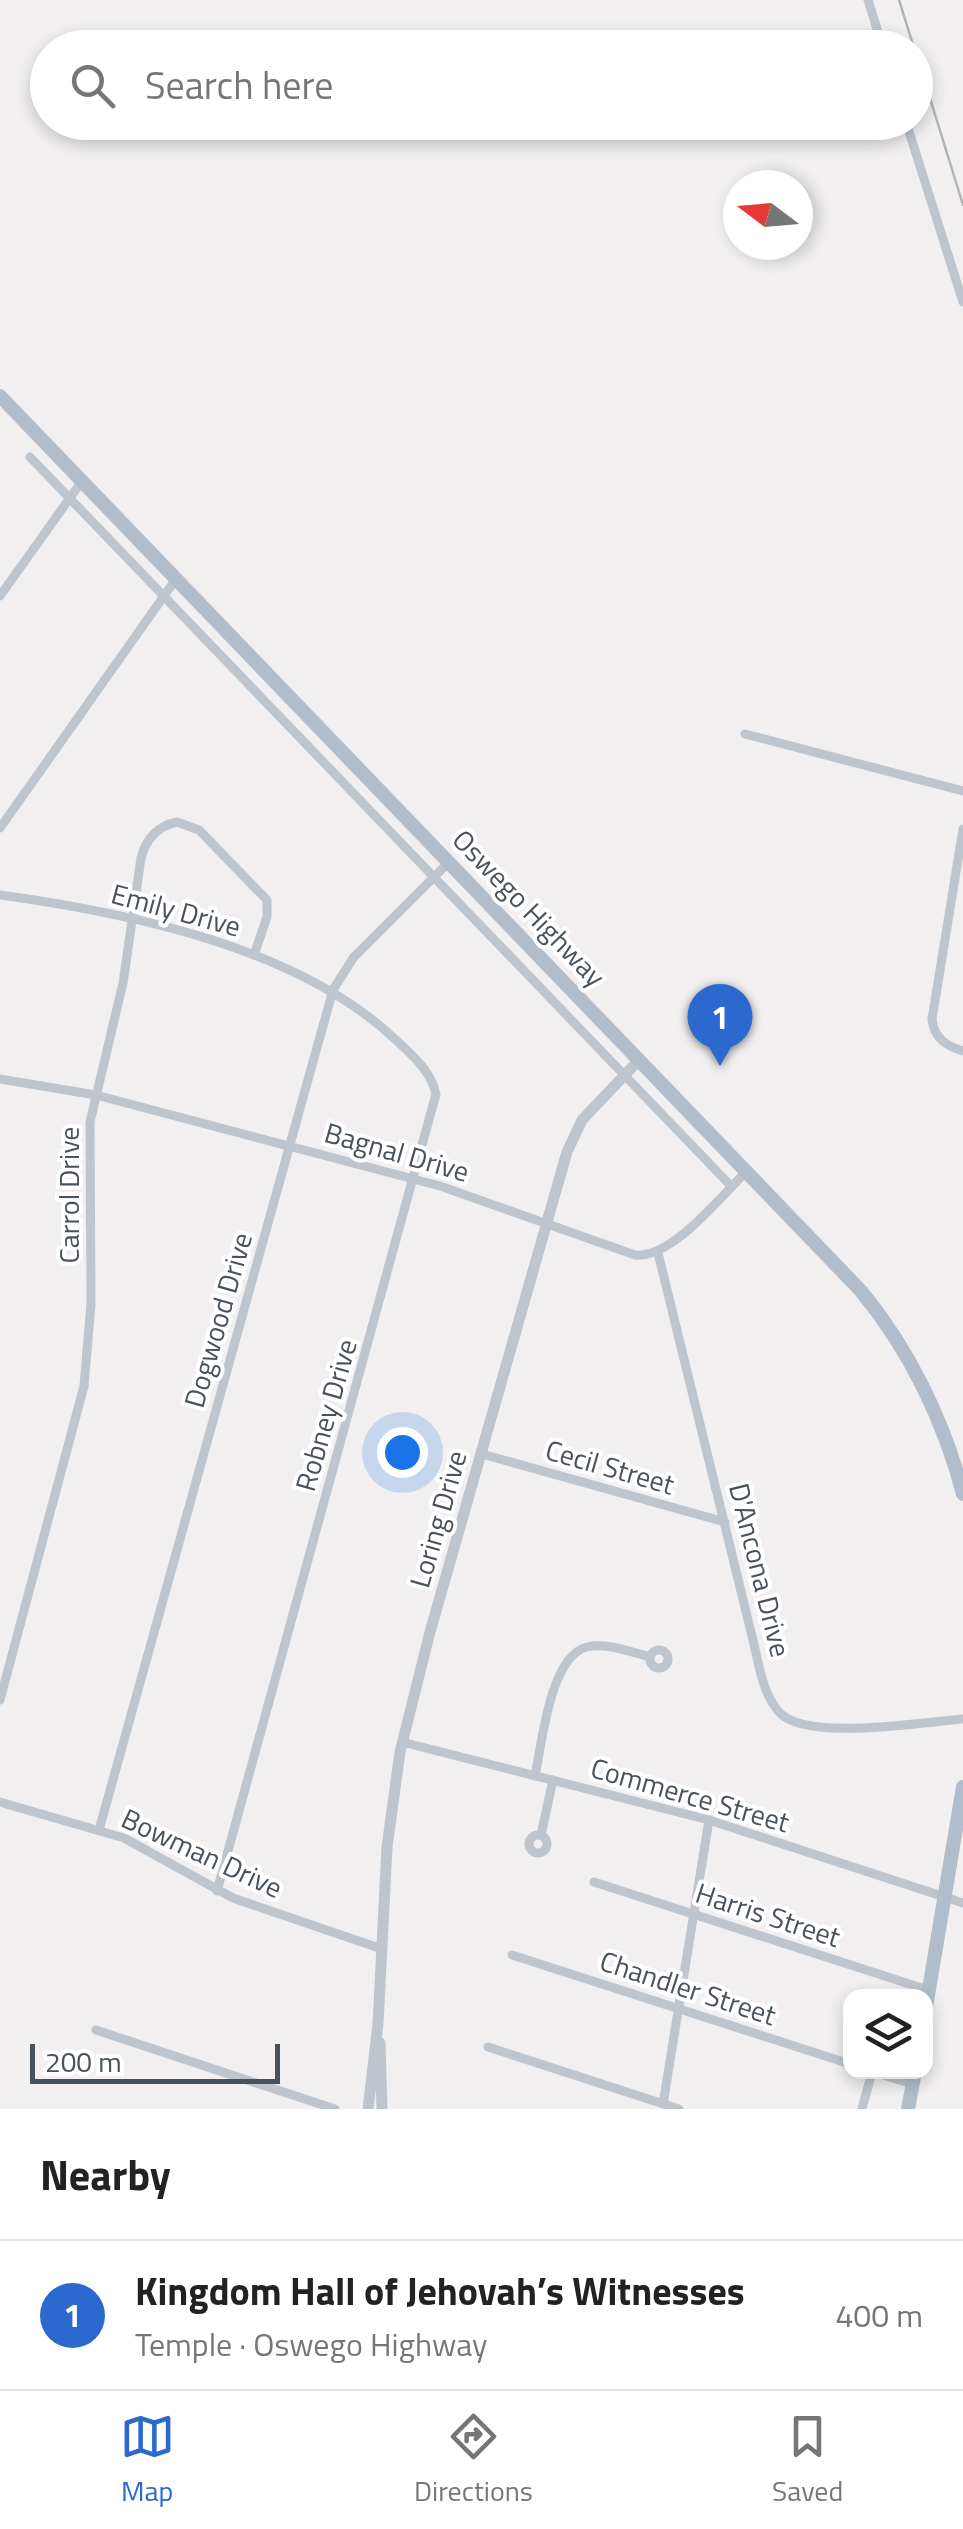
<!DOCTYPE html>
<html lang="en">
<head>
<meta charset="utf-8">
<style>
	:root { --surface:#fff; --page:#f2f2f2; --text:#222; --muted:#767676; --line:#e0e0e0; --accent:#2c69ce }
	body { margin:0; font-family:"Titillium Web",sans-serif; background:var(--page); color:var(--text) }
	.controls { position:absolute; right:30px; bottom:30px; display:grid; overflow:hidden; border-radius:20px; box-shadow:0 5px 15px #0003 }
	.controls button { width:90px; height:90px; display:grid; place-items:center; padding:0; border:0; border-bottom:2px solid var(--line); background:var(--surface); color:var(--text); font:50px sans-serif }
	.compass { position:absolute; left:723px; top:170px; width:90px; height:90px; border-radius:50%; background:var(--surface); box-shadow:0 5px 15px #0003; rotate:286deg }
	.scale { position:absolute; left:30px; bottom:25px; width:250px; box-sizing:border-box; padding-left:10px; border:5px solid #49515a; border-top:0; font-size:28px; line-height:35px; white-space:nowrap; color:#49515a; -webkit-text-stroke:8px #fff; paint-order:stroke }
	.you { position:absolute; left:402px; top:1452px; width:35px; height:35px; margin:-25px; border:8px solid #fff; border-radius:50%; background:#1a73e8; box-shadow:0 0 0 15px #1a73e833 }
	.badge { display:grid; place-items:center; width:65px; height:65px; border-radius:50%; background:var(--accent); color:#fff; font-size:32px; font-weight:700 }
	.pin { position:absolute; translate:-50% -82px; filter:drop-shadow(0 2px 5px #0008) }
	.pin::after { content:''; position:absolute; top:52px; width:35px; height:30px; background:inherit; clip-path:polygon(0 0,100% 0,50% 100%) }
	.list { margin:0; padding:0; list-style:none }
	h2 { display:flex; justify-content:space-between; align-items:center; height:130px; margin:0; padding:0 40px; font-size:42px }
	h2 small { font-size:32px; font-weight:400; color:var(--muted) }
	.list li { display:grid; grid-template-columns:65px 1fr auto; gap:30px; align-items:center; box-sizing:border-box; height:150px; padding:0 40px; border-top:2px solid var(--line) }
	.list b { display:block; font-size:38px; white-space:nowrap }
	.list p { margin:0; font-size:32px; white-space:nowrap; color:var(--muted) }
	.list em { font-size:32px; font-style:normal; color:var(--muted) }
	.icon { flex:none; width:55px; height:55px; fill:none; stroke:currentColor; stroke-width:2; stroke-linecap:round; stroke-linejoin:round }
	.map { position:relative; flex:none; width:963px; height:2109px; overflow:hidden }
	.search { position:absolute; background:var(--surface); box-shadow:0 5px 15px #0003; left:30px; right:30px; top:30px; height:110px; display:flex; align-items:center; gap:25px; box-sizing:border-box; padding:0 35px; border-radius:55px; color:var(--muted); font-size:38px }
	.sheet { height:280px; background:var(--surface) }
	nav { display:flex; justify-content:space-around; align-items:center; box-sizing:border-box; height:140px; border-top:2px solid var(--line); background:var(--surface); font-size:28px; color:var(--muted) }
	nav a { display:grid; justify-items:center; gap:5px }
	nav .on { color:var(--accent) }
	.map>svg:first-child { display:block }
	.lines { fill:none; stroke-linecap:round; stroke-linejoin:round }
	.minor { stroke:#bfc5cc; stroke-width:9 }
	.tertiary { stroke:#bfc5cc; stroke-width:11 }
	.primary { stroke:#b1bdcb; stroke-width:14 }
	.rail { stroke:#b2b4b8; stroke-width:2.5 }
	.labels { text-anchor:middle; stroke-width:8; stroke-linejoin:round; paint-order:stroke }
	.street-label { font-size:28px; fill:#49515a; stroke:#fff }
</style>
</head>
<body>
<div class="map">
<svg width="963" height="2109" viewBox="0 0 963 2109">
	<rect width="100%" height="100%" fill="#f1efef"/>
	<g class="lines">
		<g class="minor">
			<polyline points="868,0 883,48"/>
			<polyline points="906,122 963,302"/>
			<polyline points="30,457 731,1186"/>
			<polyline points="0,596 82,481"/>
			<polyline points="745,734 963,791"/>
			<polyline points="0,828 176,579"/>
			<path d="M963,829L932,1019C934,1038 946,1046 963,1051"/>
			<path d="M0,895C130,913 298,947 396,1040C412,1055 431,1071 436,1094L217,1891"/>
			<path d="M0,1079L96,1095L440,1186L635,1255C672,1259 721,1196 747,1171"/>
			<path d="M658,1253L751,1632C758,1658 761,1692 779,1712C805,1742 923,1722 963,1719"/>
			<polyline points="482,1454 725,1522"/>
			<circle cx="659" cy="1659" r="9"/>
			<path d="M0,1700L84,1386L91,1304L90,1122L123,983L141,858C146,839 158,826 177,822L199,830L267,900V917L254,955"/>
			<polyline points="402,1742 709,1820 963,1903"/>
			<path d="M535,1776C542,1743 550,1656 587,1647C606,1642 631,1652 650,1657"/>
			<polyline points="0,1802 124,1838 233,1898 382,1949"/>
			<polyline points="99,1830 333,990 353,958 449,862"/>
			<circle cx="538" cy="1844" r="9"/>
			<polyline points="541,1835 553,1780"/>
			<polyline points="594,1882 928,1990"/>
			<polyline points="512,1955 850,2064"/>
			<polyline points="96,2030 335,2109"/>
			<polyline points="488,2047 679,2109"/>
			<polyline points="874,2072 912,2084"/>
			<polyline points="663,2104 709,1820"/>
			<polyline points="862,2109 872,2072"/>
		</g>
		<g class="tertiary">
			<polyline points="380,2043 382,2109"/>
			<polyline points="368,2109 378,2024 387,1847 400,1752 430,1632 567,1152 582,1120 639,1060"/>
		</g>
		<g class="primary">
			<path d="M0,396L861,1291C909,1349 944,1421 963,1494"/>
			<polyline points="926,2007 963,1787"/>
			<polyline points="908,2109 915,2072"/>
		</g>
		<g class="rail">
			<polyline points="899,0 914,48"/>
			<polyline points="916,53 963,205"/>
		</g>
	</g>
	<g class="labels">
		<g class="street-label">
			<text transform="translate(529 908) rotate(46)" y="10">Oswego Highway</text>
			<text transform="translate(176 910) rotate(15)" y="10">Emily Drive</text>
			<text transform="translate(397 1152) rotate(16)" y="10">Bagnal Drive</text>
			<text transform="translate(69 1195) rotate(-90)" y="10">Carrol Drive</text>
			<text transform="translate(218 1320) rotate(-74)" y="10">Dogwood Drive</text>
			<text transform="translate(326 1415) rotate(-74)" y="10">Robney Drive</text>
			<text transform="translate(610 1467) rotate(16)" y="10">Cecil Street</text>
			<text transform="translate(438 1519) rotate(-74)" y="10">Loring Drive</text>
			<text transform="translate(760 1570) rotate(76)" y="10">D'Ancona Drive</text>
			<text transform="translate(690 1795) rotate(16)" y="10">Commerce Street</text>
			<text transform="translate(202 1853) rotate(25)" y="10">Bowman Drive</text>
			<text transform="translate(768 1915) rotate(18)" y="10">Harris Street</text>
			<text transform="translate(688 1988) rotate(18)" y="10">Chandler Street</text>
		</g>
	</g>
</svg>
<div class="controls">
<button><svg class="icon" aria-label="layers" viewBox="0 0 24 24"><path d="M12 4l9 5-9 5-9-5zM3 14l9 5 9-5"/></svg></button>
</div>
<svg class="compass" viewBox="-18 -18 36 36"><path d="M0-13l5 13h-10z" fill="#e53935"/><path d="M0 13l5-13h-10z" fill="#767676"/></svg>
<div class="scale">200 m</div>
<div class="you"></div>
<div class="pin badge" style="left:720px;top:1066px">1</div>
<div class="search"><svg class="icon" aria-label="search" viewBox="0 0 24 24"><circle cx="10" cy="10" r="6"/><path d="M15 15l6 6"/></svg>Search here</div>
</div>
<section class="sheet">
<h2>Nearby<small></small></h2>
<ul class="list">
<li><span class="badge">1</span><div><b>Kingdom Hall of Jehovah’s Witnesses</b><p>Temple · Oswego Highway</p></div><em>400 m</em></li>
</ul>
</section>
<nav>
<a class="on"><svg class="icon" aria-label="map" viewBox="0 0 24 24"><path d="M3 6l6-2 6 2 6-2v14l-6 2-6-2-6 2zM9 4v14M15 6v14"/></svg>Map</a>
<a><svg class="icon" aria-label="directions" viewBox="0 0 24 24"><path d="M12 3l9 9-9 9-9-9zM9 14v-3h6M13 9l2 2-2 2"/></svg>Directions</a>
<a><svg class="icon" aria-label="saved" viewBox="0 0 24 24"><path d="M7 4h10v16l-5-4-5 4z"/></svg>Saved</a>
</nav>
</body>
</html>
